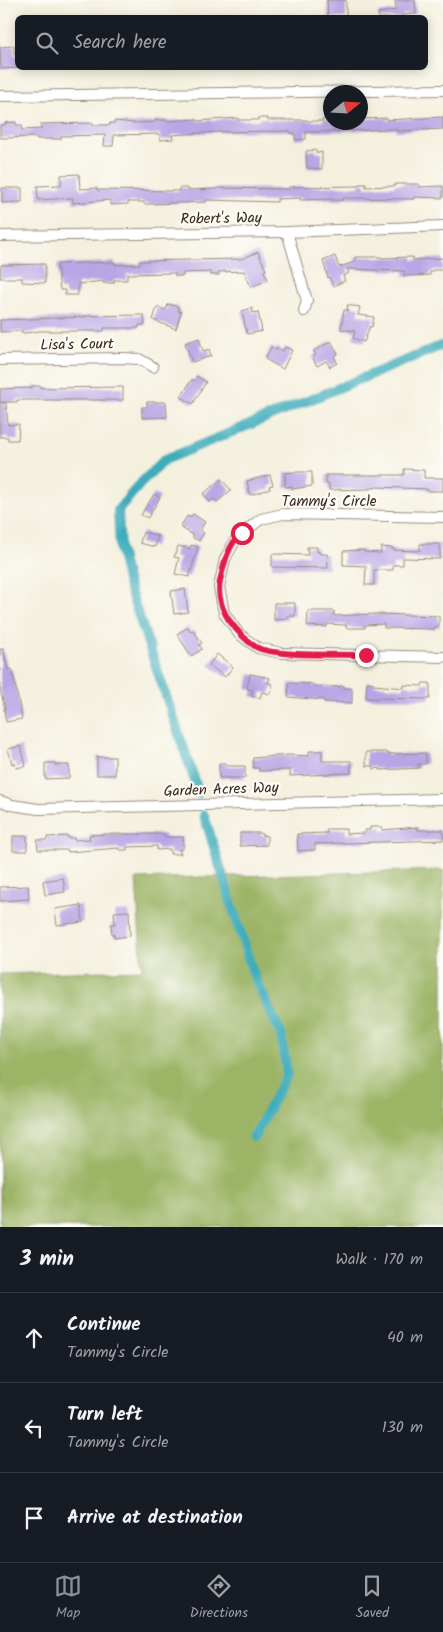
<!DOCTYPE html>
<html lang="en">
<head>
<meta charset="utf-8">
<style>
	:root { --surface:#171b24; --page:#20242c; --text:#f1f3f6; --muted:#9ea1a6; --line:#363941; --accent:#8c9099 }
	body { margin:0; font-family:Kalam,sans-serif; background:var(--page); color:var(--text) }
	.compass { position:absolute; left:323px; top:85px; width:45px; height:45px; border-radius:50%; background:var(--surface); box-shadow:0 2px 12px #0003; rotate:72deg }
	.stop { position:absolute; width:15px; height:15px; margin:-11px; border:4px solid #e11d48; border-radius:50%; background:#fff }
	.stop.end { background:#e11d48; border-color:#fff; box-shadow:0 1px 5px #0008 }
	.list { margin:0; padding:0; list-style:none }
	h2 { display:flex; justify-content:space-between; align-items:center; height:65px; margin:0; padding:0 20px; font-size:21px }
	h2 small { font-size:16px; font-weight:400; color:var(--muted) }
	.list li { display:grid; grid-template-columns:32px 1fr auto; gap:15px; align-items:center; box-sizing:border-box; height:90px; padding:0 20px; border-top:1px solid var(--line) }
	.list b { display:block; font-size:19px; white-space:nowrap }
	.list p { margin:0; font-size:16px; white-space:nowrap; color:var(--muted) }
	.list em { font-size:16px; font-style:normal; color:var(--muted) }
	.icon { flex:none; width:28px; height:28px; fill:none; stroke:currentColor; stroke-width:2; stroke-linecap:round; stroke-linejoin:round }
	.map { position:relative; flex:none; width:443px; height:1227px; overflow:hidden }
	.search { position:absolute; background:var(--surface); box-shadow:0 2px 12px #0003; left:15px; right:15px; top:15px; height:55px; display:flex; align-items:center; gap:12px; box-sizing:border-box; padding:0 18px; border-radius:8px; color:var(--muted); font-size:19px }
	.sheet { height:335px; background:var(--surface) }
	nav { display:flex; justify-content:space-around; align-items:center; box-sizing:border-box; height:70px; border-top:1px solid var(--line); background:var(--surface); font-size:14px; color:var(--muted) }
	nav a { display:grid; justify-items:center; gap:2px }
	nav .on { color:var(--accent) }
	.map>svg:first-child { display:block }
	.forest { fill:#9bb465; stroke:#6b6f42 }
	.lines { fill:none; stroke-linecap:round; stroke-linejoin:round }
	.canal { stroke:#3dacbb; stroke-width:10 }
	.building { fill:#b7a5e5 }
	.street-casing { stroke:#988d7e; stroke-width:12 }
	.street { stroke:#fff; stroke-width:10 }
	.route { stroke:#e11d48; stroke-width:6 }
	.labels { text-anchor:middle; stroke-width:4.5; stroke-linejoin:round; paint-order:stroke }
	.street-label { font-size:15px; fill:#3b2a1e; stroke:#fdfcf7 }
</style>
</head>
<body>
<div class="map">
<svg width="443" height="1227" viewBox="0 0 443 1227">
	<rect width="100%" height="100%" fill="#fdfcf7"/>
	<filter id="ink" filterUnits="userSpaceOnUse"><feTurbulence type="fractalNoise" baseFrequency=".02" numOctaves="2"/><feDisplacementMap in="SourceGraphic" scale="10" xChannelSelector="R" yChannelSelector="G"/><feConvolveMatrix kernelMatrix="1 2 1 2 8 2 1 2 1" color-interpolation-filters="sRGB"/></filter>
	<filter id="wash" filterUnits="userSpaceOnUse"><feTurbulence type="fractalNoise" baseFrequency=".0096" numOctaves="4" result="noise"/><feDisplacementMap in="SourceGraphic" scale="20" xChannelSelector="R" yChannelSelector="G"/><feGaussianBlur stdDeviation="1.12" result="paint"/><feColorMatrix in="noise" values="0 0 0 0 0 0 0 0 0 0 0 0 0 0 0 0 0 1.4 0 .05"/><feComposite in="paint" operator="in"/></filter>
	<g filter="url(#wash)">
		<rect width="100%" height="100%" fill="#f4f0de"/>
		<polygon class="forest" points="443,870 443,1227 0,1227 0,974 142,970 136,879"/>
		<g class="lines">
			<g class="canal">
				<polyline points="199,793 128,584 120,550 118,510 140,484 164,460 443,345"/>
				<polyline points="204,815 254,976 281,1034 287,1074 254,1137"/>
			</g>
		</g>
		<g id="blocks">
			<g class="building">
				<polygon points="327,0 346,0 346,18 328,18"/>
				<polygon points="395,0 415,0 416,14 402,15 402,18 379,18 378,13 396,10"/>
				<polygon points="14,46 14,55 18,55 18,68 1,69 0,47"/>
				<polygon points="443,117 443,129 396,131 396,129 313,132 306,132 306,139 295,140 295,133 290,133 290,131 217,132 172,135 173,139 160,140 160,134 114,135 113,146 104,146 105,135 61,136 61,139 37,139 36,137 0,138 0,125 5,125 5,123 16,122 16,125 22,125 22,130 41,129 41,124 93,123 92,125 110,125 110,123 115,123 115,121 134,123 155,122 155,120 166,120 166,121 197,119 197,121 238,118 238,120 258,120 258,118 268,118 267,120 307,120 307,121 323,121 323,119 330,118 330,122 361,122 361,119 387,118 387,120"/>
				<polygon points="316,150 316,153 322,152 322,169 307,168 306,151"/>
				<polygon points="79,174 80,189 97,188 97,190 179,191 179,188 187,188 188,190 217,189 217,188 289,189 289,187 359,186 359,184 366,184 366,187 395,186 395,184 419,184 419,187 443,186 443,198 414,197 414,199 359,198 343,198 343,200 331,200 331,199 300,200 300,198 277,199 277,202 206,200 206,202 149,204 144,204 144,202 128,202 128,204 110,205 110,200 73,203 73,198 38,200 37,186 61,185 61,175"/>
				<polygon points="2,188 22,188 22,202 2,203"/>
				<polygon points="258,252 266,270 264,271 268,280 251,287 244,271 219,272 219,275 211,275 211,272 183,273 183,276 175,276 175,273 127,274 127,280 114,280 114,283 103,283 103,281 78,284 78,295 65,295 65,290 60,290 57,264 115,262 115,265 140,264 140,261 241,259"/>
				<polygon points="335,256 339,267 355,262 355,257 381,257 381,258 413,257 413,260 443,258 443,270 433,270 433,272 430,272 430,275 404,276 404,271 347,269 349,273 343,276 345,281 333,286 329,277 328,278 323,261"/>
				<polygon points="45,264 45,283 22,282 22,278 0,278 1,265"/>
				<polygon points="168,304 179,307 178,311 181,312 176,329 153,320 157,307 166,310"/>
				<polygon points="347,305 360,307 358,315 374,317 372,327 370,326 364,342 353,338 355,331 341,329 344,310 348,310"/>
				<polygon points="252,308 253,313 258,312 262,331 247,334 242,311"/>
				<polygon points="144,315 145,325 139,325 139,328 104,328 104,331 39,331 26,333 22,333 22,331 0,332 0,320 85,317 84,316"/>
				<polygon points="199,338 203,351 209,349 211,356 192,362 185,343"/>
				<polygon points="331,341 338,354 334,356 337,363 330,367 326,361 317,366 312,357 316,355 314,351"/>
				<polygon points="271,347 276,350 277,347 283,351 285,347 292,350 283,369 265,359"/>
				<polygon points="197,376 206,382 193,404 181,397 192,379 194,381"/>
				<polygon points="32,386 41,386 41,388 123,387 123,400 17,400 17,402 0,402 0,389 32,388"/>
				<polygon points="147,402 166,402 167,417 142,418 142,407 147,407"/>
				<polygon points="0,403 6,403 8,425 19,424 18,440 8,440 8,437 0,437"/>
				<polygon points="404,469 424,470 424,478 443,478 443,491 427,491 427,489 377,487 368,489 329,490 329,484 326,484 326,475 404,475"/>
				<polygon points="295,472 312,472 312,486 292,489 292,486 285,487 285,473"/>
				<polygon points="270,475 273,485 269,486 270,489 250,495 247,481"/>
				<polygon points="221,479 231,490 217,502 214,499 210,502 203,494"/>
				<polygon points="154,494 160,497 148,518 141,515"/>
				<polygon points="193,514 205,522 200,530 204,533 199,541 193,538 193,535 180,527 187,516 190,518"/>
				<polygon points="143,532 158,536 155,547 140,543"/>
				<polygon points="420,544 440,544 440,559 403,558 403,565 393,565 393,570 374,570 374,585 365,585 366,566 343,565 343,551 364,550 364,552 381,553 381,547 393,548 393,550 416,551 420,550"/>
				<polygon points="191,545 198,547 189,577 175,574 179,558 174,557 178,546 190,549"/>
				<polygon points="307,547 317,547 317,552 320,552 320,554 327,554 328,568 272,567 272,554 308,555"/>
				<polygon points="185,589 188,612 174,614 171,591"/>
				<polygon points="274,603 295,603 295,616 287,616 287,619 274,620"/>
				<polygon points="308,611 334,611 334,616 376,614 439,616 439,627 435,627 435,629 384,628 384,624 365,625 365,628 346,628 346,625 327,624 327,627 307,626"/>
				<polygon points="188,627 190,632 193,630 202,643 199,645 202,649 191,656 177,634"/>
				<polygon points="0,649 3,649 8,670 12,669 22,719 6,722 4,709 5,709 0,689"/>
				<polygon points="217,654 233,667 225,677 209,665"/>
				<polygon points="250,674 270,678 268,683 273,684 270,694 262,692 260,698 251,696 253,690 247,689"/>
				<polygon points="367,682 374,683 374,685 404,688 404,685 422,686 423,683 430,683 430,699 366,698"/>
				<polygon points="289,683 313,684 313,686 331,687 344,686 344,688 352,688 352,703 324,702 324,700 288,697"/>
				<polygon points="21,746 26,766 16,768 15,763 12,764 8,749"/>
				<polygon points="309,751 322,751 322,761 351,761 351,773 290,776 290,770 259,771 259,768 253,768 253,758 289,755 309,756"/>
				<polygon points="366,752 387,752 387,754 426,753 426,764 418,764 419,768 380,770 380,768 374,769 374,766 366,766"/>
				<rect x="97" y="757" width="18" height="18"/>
				<polygon points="45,763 55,763 55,765 69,765 69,778 45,779"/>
				<polygon points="219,763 226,763 226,766 245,766 245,778 219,778"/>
				<polygon points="370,827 382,827 382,830 418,827 418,830 443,830 443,840 315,844 315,850 298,851 297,834 327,833 327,829 346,829 346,834 365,833 365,830 370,830"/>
				<polygon points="240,833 261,833 261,835 267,836 267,845 240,846"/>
				<polygon points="108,834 164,834 164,837 183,837 183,849 179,849 181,854 170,854 170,849 157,850 157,846 127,847 127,850 119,850 119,848 68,852 68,850 38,850 37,840 47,840 47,837 68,836 68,838 74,838 74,840 90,839 89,835"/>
				<rect x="13" y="836" width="14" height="15"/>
				<polygon points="63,878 65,892 45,895 43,881"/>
				<polygon points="28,886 29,899 0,901 0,887"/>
				<polygon points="81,905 83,922 57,925 55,909"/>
				<polygon points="129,911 130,936 114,938 114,934 112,934 111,924 115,924 114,912"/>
			</g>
		</g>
	</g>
	<g filter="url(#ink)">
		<use href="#blocks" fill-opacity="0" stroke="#988d7e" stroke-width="1"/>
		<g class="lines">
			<g class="street-casing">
				<g id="street">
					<polyline points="0,96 443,90"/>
					<polyline points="287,232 307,301 304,311"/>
					<polyline points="0,236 287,232 443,226"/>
					<polyline points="0,360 123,358 139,359 153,367"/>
					<polyline points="443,517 283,514 261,519 237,537 225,559 219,587 224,613 239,634 258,648 281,653 443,657"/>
					<polyline points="0,801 12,805 38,809 443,799"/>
				</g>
			</g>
			<use href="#street" class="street"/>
		</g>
	</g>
	<g class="lines" filter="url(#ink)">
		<path class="route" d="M242,533C228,544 224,564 220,581C217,594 222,610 229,620C237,631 245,640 256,647C273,657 343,654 366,655"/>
	</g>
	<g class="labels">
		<g class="street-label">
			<text transform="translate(221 218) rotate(-1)" y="5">Robert's Way</text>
			<text transform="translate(77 344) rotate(-1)" y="5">Lisa's Court</text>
			<text x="329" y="506">Tammy's Circle</text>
			<text transform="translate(221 789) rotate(-2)" y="5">Garden Acres Way</text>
		</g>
	</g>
</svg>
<svg class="compass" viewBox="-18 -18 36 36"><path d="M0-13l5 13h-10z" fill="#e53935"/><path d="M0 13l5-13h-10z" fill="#9ea1a6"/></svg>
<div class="stop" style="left:242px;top:533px"></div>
<div class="stop end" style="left:366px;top:655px"></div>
<div class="search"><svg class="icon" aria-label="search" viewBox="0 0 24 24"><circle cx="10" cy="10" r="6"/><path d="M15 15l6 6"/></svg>Search here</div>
</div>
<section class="sheet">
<h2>3 min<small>Walk · 170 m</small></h2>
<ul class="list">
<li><svg class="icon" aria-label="ahead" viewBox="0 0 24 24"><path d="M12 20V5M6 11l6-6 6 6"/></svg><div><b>Continue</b><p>Tammy's Circle</p></div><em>40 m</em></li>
<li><svg class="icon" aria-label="left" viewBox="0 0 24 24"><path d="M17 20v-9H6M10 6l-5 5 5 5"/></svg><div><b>Turn left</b><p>Tammy's Circle</p></div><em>130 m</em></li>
<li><svg class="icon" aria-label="arrive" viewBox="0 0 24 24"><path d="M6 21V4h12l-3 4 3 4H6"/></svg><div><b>Arrive at destination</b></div></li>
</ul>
</section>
<nav>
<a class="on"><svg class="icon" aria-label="map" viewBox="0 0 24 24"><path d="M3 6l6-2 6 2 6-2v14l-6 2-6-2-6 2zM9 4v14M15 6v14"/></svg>Map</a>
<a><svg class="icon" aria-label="directions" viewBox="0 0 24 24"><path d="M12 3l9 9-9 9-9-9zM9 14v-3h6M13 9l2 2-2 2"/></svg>Directions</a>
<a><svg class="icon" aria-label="saved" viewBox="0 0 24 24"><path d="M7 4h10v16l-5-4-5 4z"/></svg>Saved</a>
</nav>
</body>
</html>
